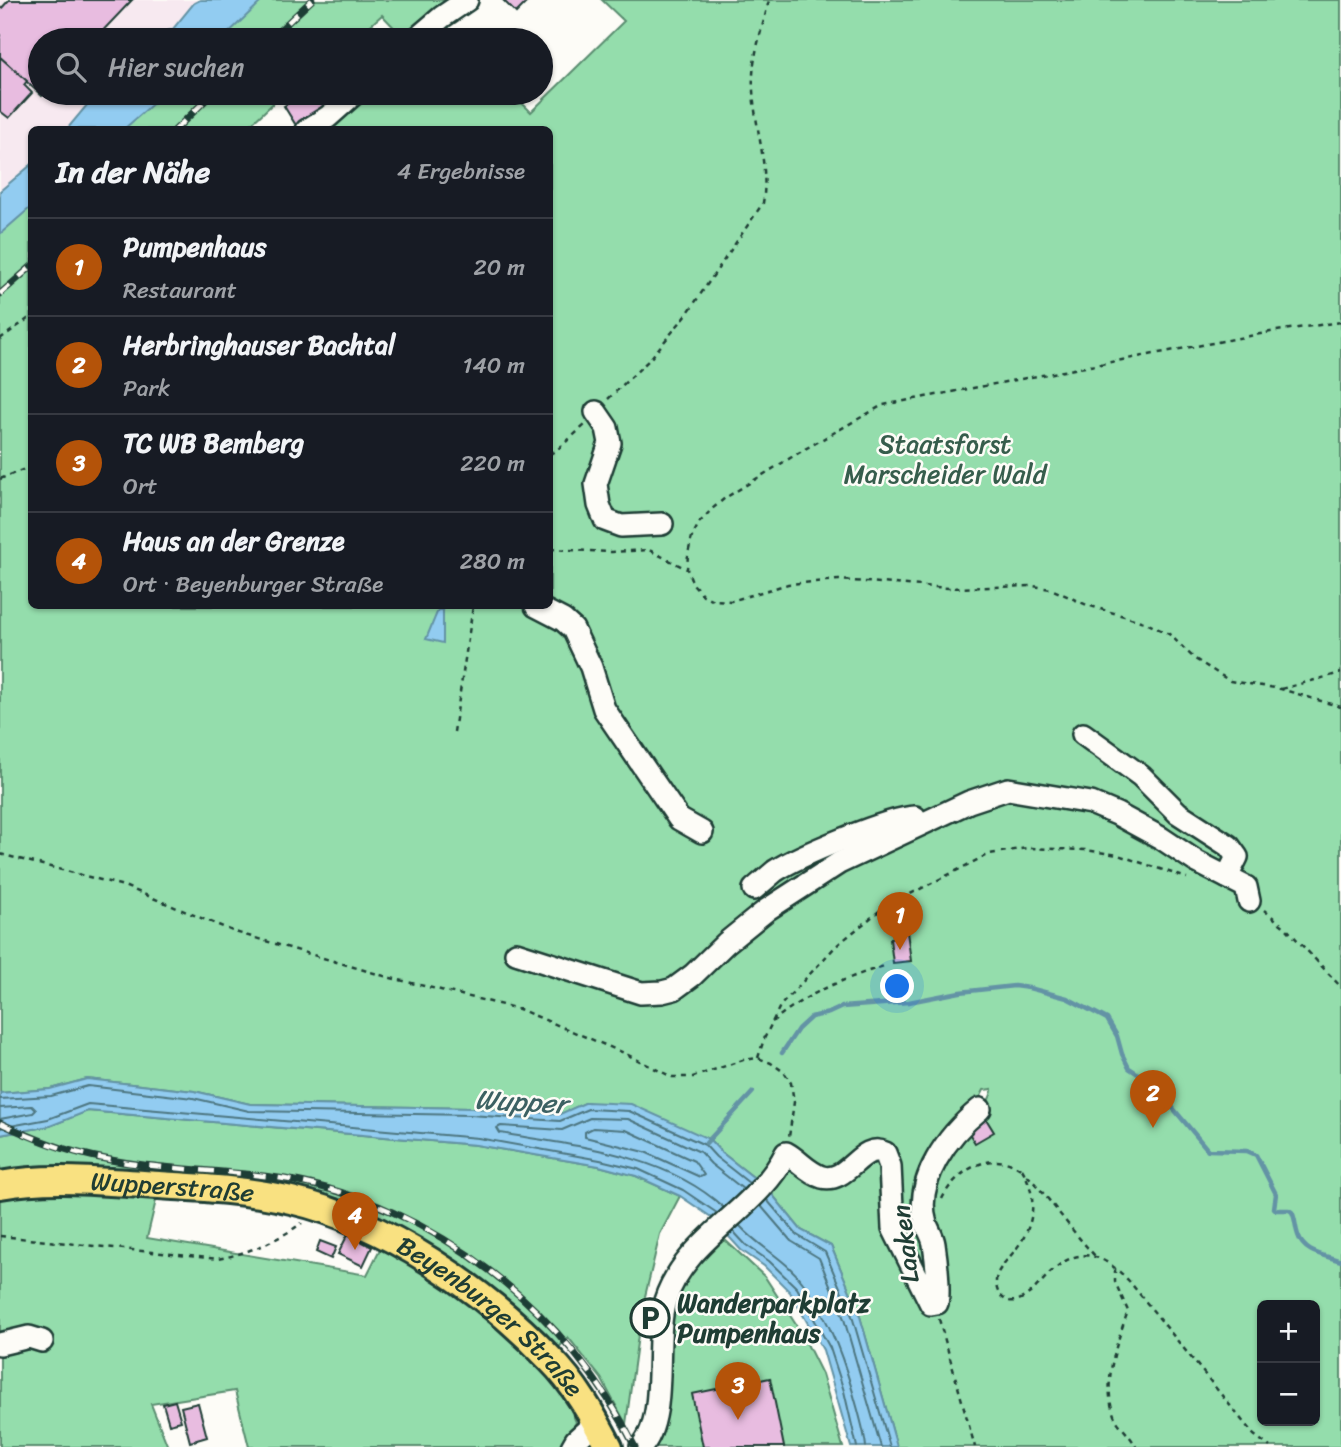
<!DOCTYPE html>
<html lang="de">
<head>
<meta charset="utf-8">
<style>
	:root { --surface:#171b24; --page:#242831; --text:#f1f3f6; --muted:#9ea1a6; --line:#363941; --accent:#b45309 }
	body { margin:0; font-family:Sriracha,sans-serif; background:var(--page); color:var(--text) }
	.controls { position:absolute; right:21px; bottom:21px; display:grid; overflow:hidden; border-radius:10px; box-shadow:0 2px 5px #0004 }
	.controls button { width:63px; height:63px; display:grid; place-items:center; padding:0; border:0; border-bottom:2px solid var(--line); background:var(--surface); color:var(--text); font:35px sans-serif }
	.you { position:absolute; left:898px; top:987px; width:24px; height:24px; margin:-18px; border:5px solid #fff; border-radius:50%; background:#1a73e8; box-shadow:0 0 0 10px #1a73e833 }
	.badge { display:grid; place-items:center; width:46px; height:46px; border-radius:50%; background:var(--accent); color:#fff; font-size:23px; font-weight:700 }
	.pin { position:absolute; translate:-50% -58px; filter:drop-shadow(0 2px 4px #0008) }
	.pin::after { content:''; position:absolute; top:37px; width:24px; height:21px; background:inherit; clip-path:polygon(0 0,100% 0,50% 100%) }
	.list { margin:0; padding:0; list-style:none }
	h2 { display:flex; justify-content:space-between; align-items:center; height:91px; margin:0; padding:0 28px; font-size:30px }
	h2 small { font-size:23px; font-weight:400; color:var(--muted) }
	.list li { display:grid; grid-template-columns:46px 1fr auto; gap:21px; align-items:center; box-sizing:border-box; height:98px; padding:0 28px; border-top:2px solid var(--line) }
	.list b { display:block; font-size:26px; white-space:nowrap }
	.list p { margin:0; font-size:23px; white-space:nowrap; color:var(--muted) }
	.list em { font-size:23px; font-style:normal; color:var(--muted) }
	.icon { flex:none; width:38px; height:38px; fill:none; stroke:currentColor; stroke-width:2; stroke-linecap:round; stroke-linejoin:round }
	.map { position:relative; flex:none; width:1341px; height:1447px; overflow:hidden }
	.search { position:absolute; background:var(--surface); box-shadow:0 2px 5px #0004; left:28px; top:28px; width:525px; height:77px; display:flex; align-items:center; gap:18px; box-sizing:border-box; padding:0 24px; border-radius:38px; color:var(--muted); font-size:26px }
	.panel { position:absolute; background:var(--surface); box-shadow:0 2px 5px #0004; left:28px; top:126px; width:525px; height:483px; border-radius:10px }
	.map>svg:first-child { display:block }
	.built { fill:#f7e9f0 }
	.green { fill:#94ddac; stroke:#5a8d70; stroke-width:2; fill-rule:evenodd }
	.water { fill:#92ccf1; stroke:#6493a5; stroke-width:2 }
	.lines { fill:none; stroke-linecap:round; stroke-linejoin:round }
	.shore { stroke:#4d7680; stroke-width:2 }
	.stream { stroke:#6493a5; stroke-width:4.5 }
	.building { fill:#e8bce0; stroke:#1f3d34; stroke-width:2 }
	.minor-casing { stroke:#1f3d34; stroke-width:26 }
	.major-casing { stroke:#1f3d34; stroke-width:32 }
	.path { stroke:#1f3d34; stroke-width:2.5; stroke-dasharray:5 5; stroke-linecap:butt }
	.minor { stroke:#fdfcf7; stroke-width:21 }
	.major { stroke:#f9e181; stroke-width:26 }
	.rail-casing { stroke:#1f3d34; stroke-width:7 }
	.rail { stroke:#fdfcf7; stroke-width:4.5; stroke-dasharray:13; stroke-linecap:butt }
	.labels { text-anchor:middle; stroke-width:5; stroke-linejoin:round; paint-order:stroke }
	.park-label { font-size:26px; fill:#365d4c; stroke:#fdfcf7 }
	.street-label { font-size:26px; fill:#1f3d34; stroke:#fdfcf7 }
	.poi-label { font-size:26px; font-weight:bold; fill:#1f3d34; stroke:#fdfcf7; text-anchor:start }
	.water-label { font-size:28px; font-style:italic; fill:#3c6163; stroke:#fdfcf7 }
</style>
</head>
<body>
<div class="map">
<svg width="1341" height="1447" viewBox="0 0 1341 1447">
	<rect width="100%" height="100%" fill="#fdfcf7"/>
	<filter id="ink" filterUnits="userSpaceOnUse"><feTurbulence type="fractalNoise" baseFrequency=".0143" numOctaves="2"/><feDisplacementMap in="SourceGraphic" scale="14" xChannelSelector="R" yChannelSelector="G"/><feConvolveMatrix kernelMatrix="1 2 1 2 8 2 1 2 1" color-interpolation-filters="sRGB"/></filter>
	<g filter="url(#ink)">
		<polygon class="built" points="0,0 200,0 194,3 173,29 140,40 40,40 40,93 97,93 67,129 32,130 31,165 0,191"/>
		<g class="green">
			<polygon points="242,0 476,0 443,22 460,40 406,40 382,15 354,40 199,40"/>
			<path d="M602,0H1341V1447H897L859,1313L831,1246L801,1230L767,1188L721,1152L709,1139L587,1102L561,1114L471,1108L250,1104L194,1091L87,1079L50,1089L0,1093V226L31,199L32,606H550V130L306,129L354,93H512L531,112L624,21ZM992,1089C992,1110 943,1144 927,1158L941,1133L978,1102L984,1090ZM1262,1305H1315V1421H1262Z"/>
			<polygon points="143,93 284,93 246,129 103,130"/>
			<path d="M87,1111L476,1145L599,1166L636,1176L680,1196L660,1234L641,1313L626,1424L601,1378L568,1337L549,1359L576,1422L565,1447H249L235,1391L151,1404L168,1447H0V1135L50,1126ZM158,1192L292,1207L382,1245L367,1275L147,1238Z"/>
			<polygon points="724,1239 765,1277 802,1334 822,1374 843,1447 648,1447 666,1325 686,1274"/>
		</g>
		<g class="water">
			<polygon points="200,0 263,0 221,40 140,40 173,29 194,3"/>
			<polygon points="97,93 165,93 124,129 67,129"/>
			<polygon points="31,165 31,207 0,234 0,191"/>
			<polygon points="438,610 443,610 443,643 426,639"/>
			<polygon points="87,1079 194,1091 250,1104 471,1108 560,1114 587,1102 631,1104 709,1139 721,1152 767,1188 801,1230 831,1246 859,1313 897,1447 851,1447 823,1350 790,1292 764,1266 741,1250 711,1217 680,1196 636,1176 599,1166 476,1145 88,1111 50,1126 0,1135 0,1093 50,1089"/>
		</g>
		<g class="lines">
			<g class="shore">
				<polyline points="0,1099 51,1096 88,1086 193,1098 249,1111 470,1115 560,1121 588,1109 629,1111 705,1145 716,1157 749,1183"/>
				<polyline points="0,1108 32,1106 36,1110 33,1113 0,1119"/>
				<polyline points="0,1128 48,1119 88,1104 478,1138 600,1160 638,1169 683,1190 717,1213"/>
				<polygon points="593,1128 626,1130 694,1161 704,1175 700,1177 645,1152 585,1137 585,1132"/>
				<polyline points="767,1200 797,1235 825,1252 852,1316 890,1447"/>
				<polyline points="761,1206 791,1241 819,1258 844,1319 881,1447"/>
				<path d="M723,1207C664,1153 575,1146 500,1133L497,1128L501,1126L562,1130L590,1118L628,1119L700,1152L711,1164L743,1189"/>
				<path d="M740,1226C759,1247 786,1259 803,1283C831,1320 846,1366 858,1410C861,1422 865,1435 866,1447"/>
				<polyline points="733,1231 746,1245 769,1261 797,1288 830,1348 844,1391 857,1447"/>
			</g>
			<g class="stream">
				<path d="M782,1053L798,1029L811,1017L829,1013L842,1007L909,1002L960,992L1014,986L1029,988L1067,998L1107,1019L1117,1036L1122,1054L1129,1068L1152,1083L1208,1150L1247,1151L1256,1155L1276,1194L1274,1208L1276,1210H1289L1292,1212C1296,1220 1295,1227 1298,1235C1304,1254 1325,1255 1341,1261"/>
				<polyline points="706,1143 753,1092"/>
			</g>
		</g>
		<g class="building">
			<polygon points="9,0 132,0 94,40 40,40 40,93 46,93 42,96 0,57 0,10"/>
			<polygon points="503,0 529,0 516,13"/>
			<polygon points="0,57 27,81 24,85 32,93 9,118 0,111"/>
			<polygon points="291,93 300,93 301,96 306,93 331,93 337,102 297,127 284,106 295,99"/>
			<polygon points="907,932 911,961 893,963 890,939 894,938 893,934"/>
			<polygon points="983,1114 994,1132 975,1143 964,1125"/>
			<polygon points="348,1234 372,1247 363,1266 338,1254"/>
			<polygon points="320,1241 336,1247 331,1259 316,1252"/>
			<polygon points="770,1378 784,1447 703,1447 692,1394"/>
			<polygon points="175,1401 181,1421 169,1424 163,1404"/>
			<polygon points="198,1403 207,1437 190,1442 181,1407"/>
		</g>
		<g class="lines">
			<g class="minor-casing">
				<g id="minor">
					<polyline points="415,40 442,17 467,0"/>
					<polyline points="307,130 328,117 355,93"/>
					<polyline points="596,412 607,428 610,443 596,484 599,505 605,520 621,526 662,524"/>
					<polyline points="536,606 563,620 573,629 591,667 604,709 679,819 702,832"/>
					<polyline points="1083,734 1141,776 1178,813 1229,846 1237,857 1227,877"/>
					<path d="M754,889C761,883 768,877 775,871C798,856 888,818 915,817"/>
					<polyline points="516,953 641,993 662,992 674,989 693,975 726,943 768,909 839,863 969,802 1008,789 1091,803 1117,814 1161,838 1197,862 1246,887 1249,901"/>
					<polyline points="0,1344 29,1337 42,1341"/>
					<polyline points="572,1447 576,1440 596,1422"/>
					<path d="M641,1447C669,1418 653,1339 665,1301C685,1238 758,1210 786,1153C799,1160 807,1172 822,1177C848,1184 861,1141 885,1153L890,1166L893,1228L931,1304L937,1303C940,1292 936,1257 934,1244C933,1237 929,1231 926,1224C913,1180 949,1134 980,1109"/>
				</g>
			</g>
			<g class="major-casing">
				<g id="major">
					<path id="s1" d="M0,1185C47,1176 95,1181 143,1184C192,1187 243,1189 291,1200C384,1221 485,1290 550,1359C575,1384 593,1416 609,1447"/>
				</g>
			</g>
			<g class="path">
				<polyline points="1341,322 1276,331 883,405 805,449 725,498 712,509 699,523 692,537 688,554 687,569 693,584 703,595 713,600 731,601 788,584 839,580 949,588 1033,586 1051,589 1087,605 1144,622 1169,634 1195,659 1230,681 1281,689 1341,707"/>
				<polyline points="0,339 32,316"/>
				<path d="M608,399L650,359L687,314L763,203C769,164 755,129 753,90C751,58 762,31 769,0"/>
				<polyline points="550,454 558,449 585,425"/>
				<polyline points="0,479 32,466"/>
				<polyline points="550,549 612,552 649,550 687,569"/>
				<polyline points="1281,689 1341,673"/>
				<polyline points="454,732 473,606"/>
				<polyline points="0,854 124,886 235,932 391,978 519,1009 624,1053 672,1077 693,1077 743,1060 758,1058 771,1063 784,1072 791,1083 794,1102 789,1137"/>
				<polyline points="1264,910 1286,928 1341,987"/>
				<path d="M772,1022C805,994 843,979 884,966"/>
				<polyline points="758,1058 764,1039 780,1006 836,946 883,908 989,854 1027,848 1085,850 1118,855 1187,878"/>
				<path d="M1022,1169C1038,1196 1035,1225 1016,1249C1010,1257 1001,1265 997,1275C995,1281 996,1290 1000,1295C1017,1315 1040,1282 1052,1271C1081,1244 1104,1255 1129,1281L1254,1435L1270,1447"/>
				<path d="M1027,1175C1052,1201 1071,1231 1097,1258"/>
				<path d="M942,1199C956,1170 993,1148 1022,1170"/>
				<path d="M0,1236L218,1259C248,1253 277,1241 302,1223"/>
				<path d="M1115,1268V1282L1128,1311C1117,1342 1102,1382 1114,1415C1118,1426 1131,1435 1136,1447"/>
				<polyline points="939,1319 975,1447"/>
			</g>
			<use href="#minor" class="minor"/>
			<use href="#major" class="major"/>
			<g class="rail-casing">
				<g id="rail">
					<polyline points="269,40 312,0"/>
					<polyline points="175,130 213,93"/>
					<polyline points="0,294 32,266"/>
					<path d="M0,1123C26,1135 51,1146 79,1153C146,1171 217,1168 285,1179C434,1204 569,1312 635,1447"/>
				</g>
			</g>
			<use href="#rail" class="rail"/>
		</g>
	</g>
	<defs>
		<g id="parking-ring" transform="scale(2.0125)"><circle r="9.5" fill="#fdfcf7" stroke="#1f3d34" stroke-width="1.5"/><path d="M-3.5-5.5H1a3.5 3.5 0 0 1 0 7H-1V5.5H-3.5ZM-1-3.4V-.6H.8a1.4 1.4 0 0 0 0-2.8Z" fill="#1f3d34"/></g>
	</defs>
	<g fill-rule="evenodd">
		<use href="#parking-ring" x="650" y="1318"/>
	</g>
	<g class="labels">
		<g class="park-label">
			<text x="945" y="453">Staatsforst<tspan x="945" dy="30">Marscheider Wald</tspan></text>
		</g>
		<g class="street-label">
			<text dy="9" stroke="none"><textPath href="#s1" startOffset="173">Wupperstraße</textPath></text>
			<text transform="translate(905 1244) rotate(-97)" y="9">Laaken</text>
			<text dy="9" stroke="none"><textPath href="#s1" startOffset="527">Beyenburger Straße</textPath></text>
		</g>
		<g class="poi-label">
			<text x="677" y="1312">Wanderparkplatz<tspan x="677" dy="30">Pumpenhaus</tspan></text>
		</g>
		<g class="water-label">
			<text transform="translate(521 1101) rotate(3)" y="10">Wupper</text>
		</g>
	</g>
</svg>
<div class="controls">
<button>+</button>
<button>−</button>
</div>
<div class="you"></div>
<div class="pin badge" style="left:900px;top:950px">1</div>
<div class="pin badge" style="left:1153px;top:1128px">2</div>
<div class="pin badge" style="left:738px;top:1420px">3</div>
<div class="pin badge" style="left:355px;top:1250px">4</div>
<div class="search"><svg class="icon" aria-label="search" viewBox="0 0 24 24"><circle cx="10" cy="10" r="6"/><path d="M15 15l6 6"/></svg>Hier suchen</div>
<section class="panel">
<h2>In der Nähe<small>4 Ergebnisse</small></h2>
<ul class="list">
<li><span class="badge">1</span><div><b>Pumpenhaus</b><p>Restaurant</p></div><em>20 m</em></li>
<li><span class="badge">2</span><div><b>Herbringhauser Bachtal</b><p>Park</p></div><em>140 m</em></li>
<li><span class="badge">3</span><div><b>TC WB Bemberg</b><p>Ort</p></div><em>220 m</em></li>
<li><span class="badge">4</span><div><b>Haus an der Grenze</b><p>Ort · Beyenburger Straße</p></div><em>280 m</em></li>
</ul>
</section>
</div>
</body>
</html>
